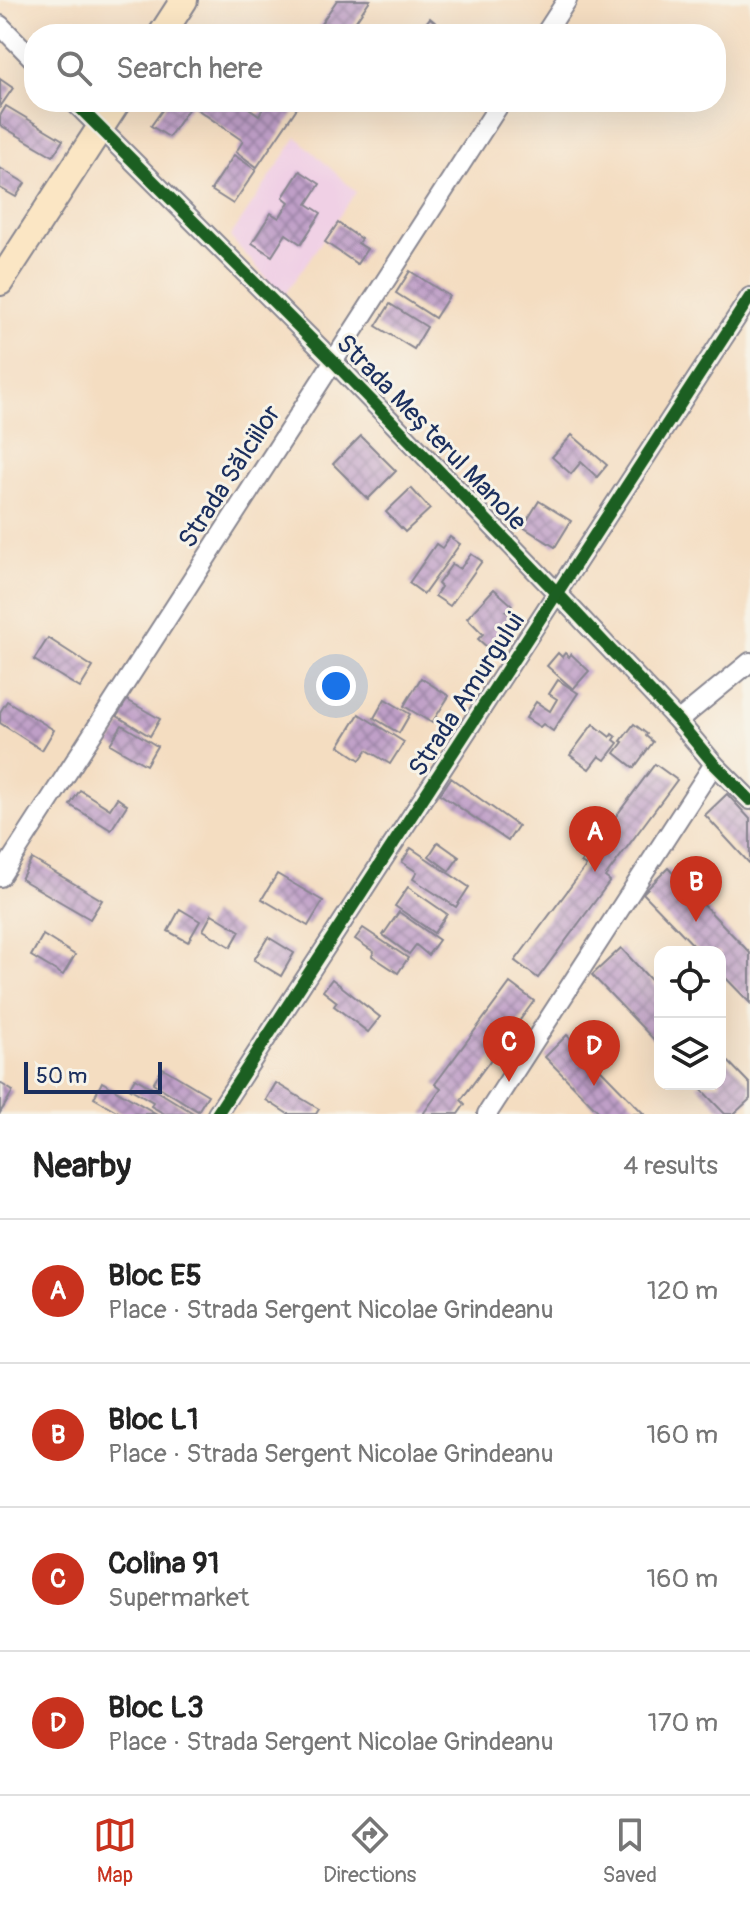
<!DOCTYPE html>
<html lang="en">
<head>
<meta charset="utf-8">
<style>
	:root { --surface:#fff; --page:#f2f2f2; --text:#222; --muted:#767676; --line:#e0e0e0; --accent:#c8321e }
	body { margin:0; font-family:Pangolin,sans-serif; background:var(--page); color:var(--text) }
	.controls { position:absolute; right:24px; bottom:24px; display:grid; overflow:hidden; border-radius:16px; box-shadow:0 8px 32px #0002 }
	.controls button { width:72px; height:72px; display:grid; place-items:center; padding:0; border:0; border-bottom:2px solid var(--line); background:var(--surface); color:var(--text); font:40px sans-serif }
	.scale { position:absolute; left:24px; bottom:20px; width:138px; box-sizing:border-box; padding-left:8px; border:4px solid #1b2f5e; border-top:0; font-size:22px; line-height:28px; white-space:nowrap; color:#1b2f5e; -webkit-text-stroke:6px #f7f3e8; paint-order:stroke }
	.you { position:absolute; left:336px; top:686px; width:28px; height:28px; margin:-20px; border:6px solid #fff; border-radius:50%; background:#1a73e8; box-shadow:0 0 0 12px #1a73e833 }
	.badge { display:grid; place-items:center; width:52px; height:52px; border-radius:50%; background:var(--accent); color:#fff; font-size:26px; font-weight:700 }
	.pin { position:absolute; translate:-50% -66px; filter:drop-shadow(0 2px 4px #0008) }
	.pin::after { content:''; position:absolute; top:42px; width:28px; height:24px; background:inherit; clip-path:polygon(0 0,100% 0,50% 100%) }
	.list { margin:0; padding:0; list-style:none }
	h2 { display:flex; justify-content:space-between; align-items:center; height:104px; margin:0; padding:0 32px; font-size:34px }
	h2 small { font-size:26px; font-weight:400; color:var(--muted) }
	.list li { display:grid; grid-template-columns:52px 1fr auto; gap:24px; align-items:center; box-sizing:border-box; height:144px; padding:0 32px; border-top:2px solid var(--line) }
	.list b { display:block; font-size:30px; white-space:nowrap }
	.list p { margin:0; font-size:26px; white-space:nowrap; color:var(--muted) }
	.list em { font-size:26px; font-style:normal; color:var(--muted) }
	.icon { flex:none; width:44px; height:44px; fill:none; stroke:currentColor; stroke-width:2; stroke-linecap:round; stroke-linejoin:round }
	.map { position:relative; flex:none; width:750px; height:1114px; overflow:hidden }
	.search { position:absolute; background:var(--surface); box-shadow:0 8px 32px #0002; left:24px; right:24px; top:24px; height:88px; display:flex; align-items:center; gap:20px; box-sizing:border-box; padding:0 28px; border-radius:32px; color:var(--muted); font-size:30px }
	.sheet { height:680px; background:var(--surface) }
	nav { display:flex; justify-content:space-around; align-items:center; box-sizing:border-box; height:112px; border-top:2px solid var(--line); background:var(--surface); font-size:22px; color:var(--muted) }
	nav a { display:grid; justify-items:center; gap:4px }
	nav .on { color:var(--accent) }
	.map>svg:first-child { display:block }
	.built { fill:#f0d0e5 }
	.building { fill:url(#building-cross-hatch) }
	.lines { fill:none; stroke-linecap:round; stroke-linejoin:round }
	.street-casing { stroke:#888690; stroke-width:22 }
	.secondary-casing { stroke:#888690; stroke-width:30 }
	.street { stroke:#fff; stroke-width:18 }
	.secondary { stroke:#fbe6c4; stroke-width:26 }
	.cycleway-casing { stroke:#f7f3e8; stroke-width:17 }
	.cycleway { stroke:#1b5e20; stroke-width:12 }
	.labels { text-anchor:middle; stroke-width:6; stroke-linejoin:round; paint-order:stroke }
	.street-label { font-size:26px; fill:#1b2f5e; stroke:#f7f3e8 }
</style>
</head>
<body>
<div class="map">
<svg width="750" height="1114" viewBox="0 0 750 1114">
	<defs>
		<pattern id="building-cross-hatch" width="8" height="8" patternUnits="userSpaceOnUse" patternTransform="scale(2)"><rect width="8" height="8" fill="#bf9fc7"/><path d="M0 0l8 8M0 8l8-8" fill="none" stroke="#9a82a5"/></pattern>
	</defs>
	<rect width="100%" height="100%" fill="#f7f3e8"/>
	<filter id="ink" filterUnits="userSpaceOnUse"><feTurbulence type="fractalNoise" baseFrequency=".0125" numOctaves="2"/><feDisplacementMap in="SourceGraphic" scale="16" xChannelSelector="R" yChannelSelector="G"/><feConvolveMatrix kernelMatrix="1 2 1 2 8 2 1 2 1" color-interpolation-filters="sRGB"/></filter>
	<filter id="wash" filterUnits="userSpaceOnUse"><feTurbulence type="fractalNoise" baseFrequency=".006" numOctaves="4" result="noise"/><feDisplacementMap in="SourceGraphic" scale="32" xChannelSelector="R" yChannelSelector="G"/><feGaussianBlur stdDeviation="1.8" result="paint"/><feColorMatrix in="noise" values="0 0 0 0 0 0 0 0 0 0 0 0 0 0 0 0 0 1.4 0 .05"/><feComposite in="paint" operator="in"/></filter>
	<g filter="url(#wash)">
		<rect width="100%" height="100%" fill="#f4ddc1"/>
		<polygon class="built" points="297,137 356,192 283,297 230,237"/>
		<g id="blocks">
			<g class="building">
				<polygon points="337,0 370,0 347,34 314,34"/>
				<polygon points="430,18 449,34 417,34"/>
				<polygon points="0,79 13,88 0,107"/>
				<polygon points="168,102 240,102 259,115 267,102 301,102 257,167 236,152 243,141 191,105 169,137 151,126"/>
				<polygon points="6,106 63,140 53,156 0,125 0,116"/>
				<polygon points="234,155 256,170 233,204 211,190"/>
				<polygon points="0,168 25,183 16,197 0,188"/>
				<polygon points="300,171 320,184 307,204 321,213 301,244 286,234 272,256 252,243 271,213 279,218 289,202 283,197"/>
				<polygon points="338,223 361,239 358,243 367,249 357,264 325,242"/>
				<polygon points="410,271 449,296 435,318 396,293"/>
				<polygon points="390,304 427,327 414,349 376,326"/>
				<polygon points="572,435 607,465 597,477 581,462 571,474 552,457"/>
				<polygon points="361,436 396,471 368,499 333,464"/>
				<polygon points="411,488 430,509 405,532 386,512"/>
				<polygon points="539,501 571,521 555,547 523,527"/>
				<polygon points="450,537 460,544 424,594 409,583 436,544 442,548"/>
				<polygon points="471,554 482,561 450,606 435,596 441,587 438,584 452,564 460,569"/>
				<polygon points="494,589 512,605 506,611 515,619 488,648 478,639 483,634 467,618"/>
				<polygon points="48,638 93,667 80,688 34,660"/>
				<polygon points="558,653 562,657 565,653 569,657 571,654 589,671 573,689 547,666"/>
				<polygon points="421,678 449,696 432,723 404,706"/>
				<polygon points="558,680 578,693 553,731 543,724 540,727 526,718 536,702 550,711 557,699 549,694"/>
				<polygon points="385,699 410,714 399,733 374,718"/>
				<polygon points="127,700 160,719 150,736 117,716"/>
				<polygon points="7,701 54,730 42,750 0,723 0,712"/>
				<polygon points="359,714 404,742 390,764 367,750 360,760 339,746"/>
				<polygon points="593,724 610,737 612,734 616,737 614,740 618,743 605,760 599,756 589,769 570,755"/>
				<polygon points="634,724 647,734 646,736 653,742 634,768 615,753 623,742 621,741"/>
				<polygon points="122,725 157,746 146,765 110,744"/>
				<polygon points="655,764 677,780 605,877 610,881 538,978 515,961 586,866 581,863"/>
				<polygon points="451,778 518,826 508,841 440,794"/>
				<polygon points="80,790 110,809 117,798 127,805 111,830 70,805"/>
				<polygon points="727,794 750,819 750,864 705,815"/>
				<polygon points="438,842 459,857 449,871 429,856"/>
				<polygon points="411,848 469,887 456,907 413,879 417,872 402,862"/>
				<polygon points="32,859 102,900 90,919 21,879"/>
				<polygon points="668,868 750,953 750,1003 720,972 720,952 700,952 643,893"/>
				<polygon points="277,874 323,901 308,926 262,899"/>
				<polygon points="408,887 447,914 434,933 395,906"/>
				<polygon points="180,909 200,921 188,942 168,931"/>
				<polygon points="399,912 439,940 428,955 416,945 409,954 383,935"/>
				<polygon points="212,914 240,931 231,947 203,930"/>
				<polygon points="363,928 408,958 398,973 372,956 374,952 355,939"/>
				<polygon points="43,935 75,955 63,975 31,956"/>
				<polygon points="268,937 294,953 281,976 254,960"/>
				<polygon points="621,948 660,990 660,1046 592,975"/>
				<polygon points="332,979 380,1017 368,1032 334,1006 337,1002 323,991"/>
				<polygon points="510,983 534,1001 461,1100 465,1104 458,1114 423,1114 441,1089 435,1084"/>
				<polygon points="567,1035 644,1114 601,1114 545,1057"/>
				<polygon points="720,1053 750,1084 750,1099 734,1114 725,1114 696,1084 720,1084"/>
				<polygon points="163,1068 208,1095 198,1111 153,1083"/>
				<polygon points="135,1078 159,1092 195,1114 165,1114 151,1106 153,1102 129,1088"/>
				<polygon points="102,1082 157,1114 122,1114 94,1098"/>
				<polygon points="0,1083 13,1091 0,1113"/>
				<polygon points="276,1083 319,1109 316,1114 288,1114 266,1100"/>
			</g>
		</g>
	</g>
	<g filter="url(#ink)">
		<use href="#blocks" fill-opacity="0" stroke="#888690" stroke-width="2"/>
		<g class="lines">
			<g class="street-casing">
				<g id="street">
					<polyline points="0,25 34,60"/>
					<polyline points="545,34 567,0"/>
					<polyline points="74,102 334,362 558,594 678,721 714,764 750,800"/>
					<polyline points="678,721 750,662"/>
					<polyline points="0,877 501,102"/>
					<polyline points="217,1114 750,297"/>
					<polyline points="487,1114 714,764"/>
				</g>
			</g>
			<g class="secondary-casing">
				<g id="secondary">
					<polyline points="162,34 184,0"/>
					<polyline points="0,282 117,102"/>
				</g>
			</g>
			<use href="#street" class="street"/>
			<use href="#secondary" class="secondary"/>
			<g class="cycleway-casing">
				<g id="cycleway">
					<polyline points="74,102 334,362 558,594 678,721 714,764 750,800"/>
					<polyline points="217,1114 750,297"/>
				</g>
			</g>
			<use href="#cycleway" class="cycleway"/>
		</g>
	</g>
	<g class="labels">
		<g class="street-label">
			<text transform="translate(432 432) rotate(46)" y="9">Strada Meșterul Manole</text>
			<text transform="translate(229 476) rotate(-57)" y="9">Strada Sălciilor</text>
			<text transform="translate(466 694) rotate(-57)" y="9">Strada Amurgului</text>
		</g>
	</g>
</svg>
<div class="controls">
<button><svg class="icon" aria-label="locate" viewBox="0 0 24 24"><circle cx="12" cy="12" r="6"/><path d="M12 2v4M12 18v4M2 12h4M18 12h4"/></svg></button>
<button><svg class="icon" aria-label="layers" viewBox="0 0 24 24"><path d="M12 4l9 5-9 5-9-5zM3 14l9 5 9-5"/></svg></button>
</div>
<div class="scale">50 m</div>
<div class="you"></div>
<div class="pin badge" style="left:595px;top:872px">A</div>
<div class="pin badge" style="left:696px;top:922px">B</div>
<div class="pin badge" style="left:509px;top:1082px">C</div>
<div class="pin badge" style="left:594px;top:1086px">D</div>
<div class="search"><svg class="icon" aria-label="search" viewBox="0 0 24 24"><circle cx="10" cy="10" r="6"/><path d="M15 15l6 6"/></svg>Search here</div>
</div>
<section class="sheet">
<h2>Nearby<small>4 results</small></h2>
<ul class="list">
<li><span class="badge">A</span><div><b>Bloc E5</b><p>Place · Strada Sergent Nicolae Grindeanu</p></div><em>120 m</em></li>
<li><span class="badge">B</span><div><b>Bloc L1</b><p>Place · Strada Sergent Nicolae Grindeanu</p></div><em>160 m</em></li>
<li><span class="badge">C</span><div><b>Colina 91</b><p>Supermarket</p></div><em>160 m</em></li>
<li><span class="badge">D</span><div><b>Bloc L3</b><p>Place · Strada Sergent Nicolae Grindeanu</p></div><em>170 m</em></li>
</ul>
</section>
<nav>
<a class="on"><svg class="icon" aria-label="map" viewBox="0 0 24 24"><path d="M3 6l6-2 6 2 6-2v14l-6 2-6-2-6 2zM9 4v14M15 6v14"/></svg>Map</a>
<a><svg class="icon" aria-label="directions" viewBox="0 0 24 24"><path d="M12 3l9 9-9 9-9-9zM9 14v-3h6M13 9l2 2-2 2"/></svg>Directions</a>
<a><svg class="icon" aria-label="saved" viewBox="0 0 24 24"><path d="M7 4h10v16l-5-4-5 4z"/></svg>Saved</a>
</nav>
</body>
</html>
